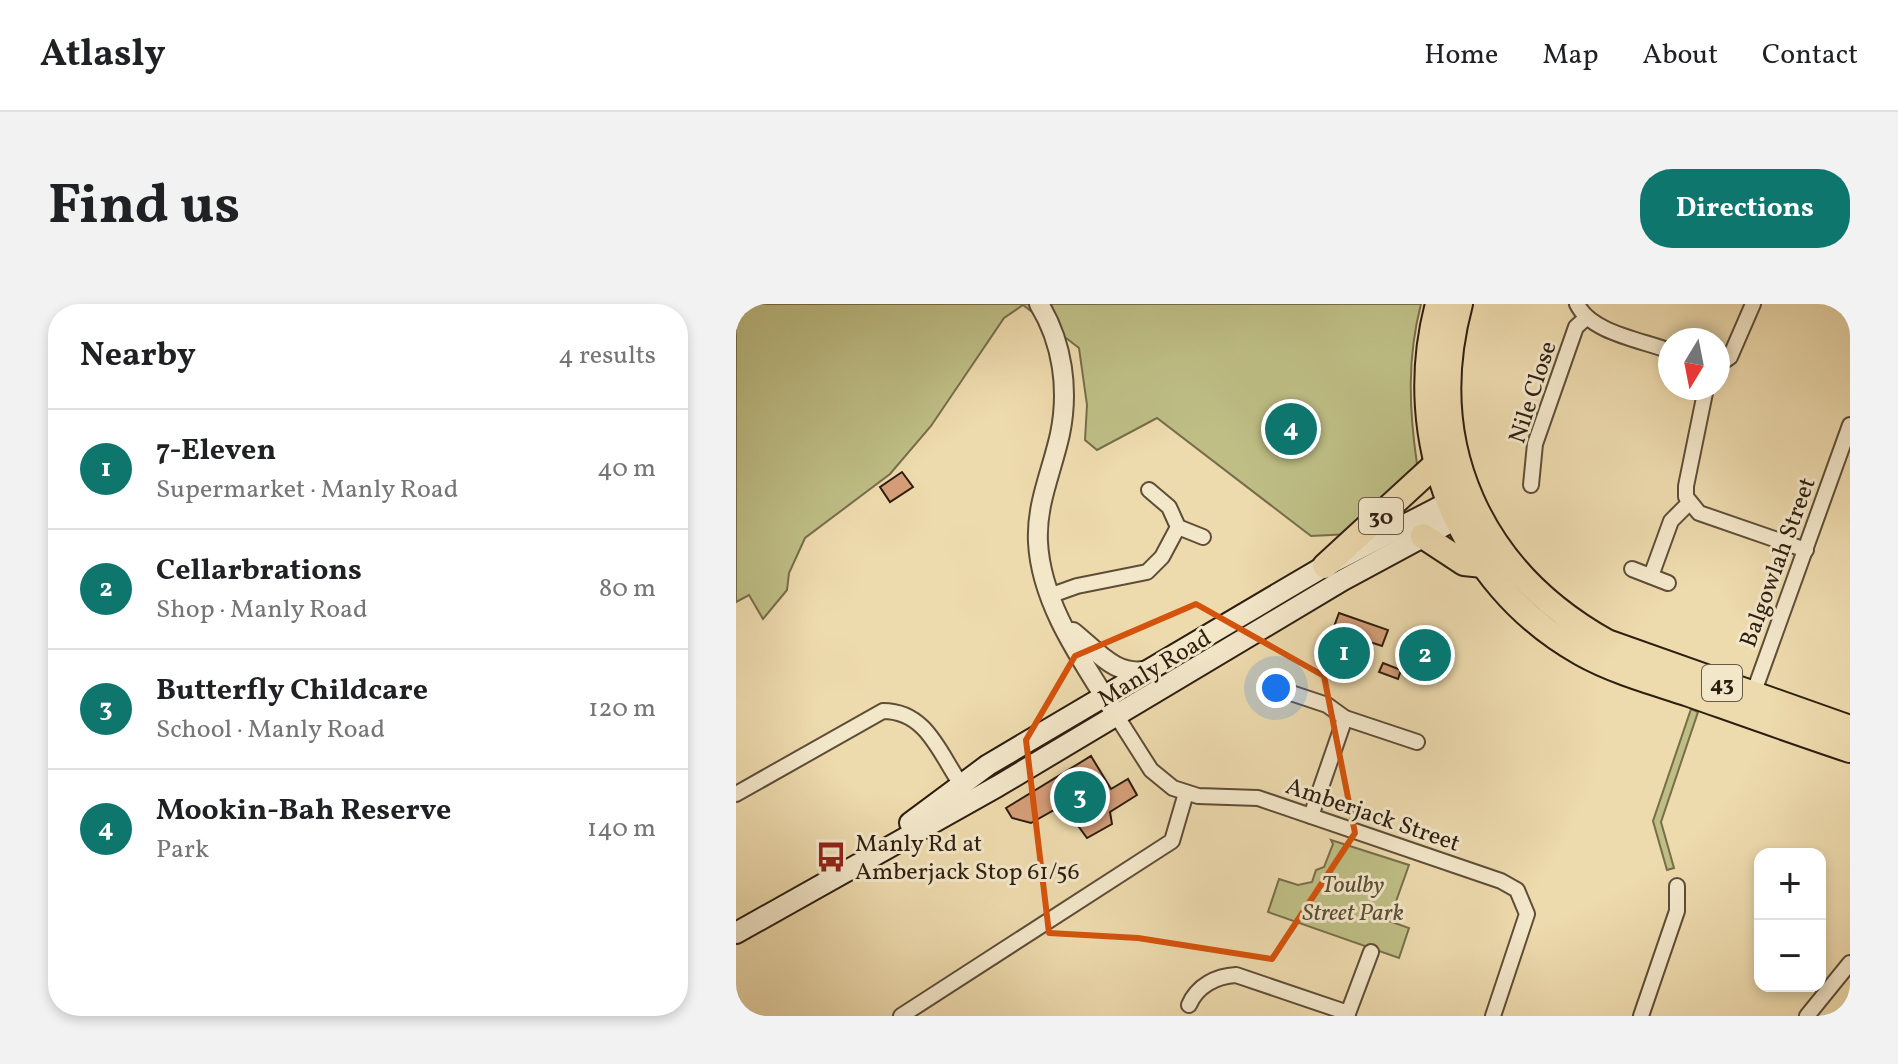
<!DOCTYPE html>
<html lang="en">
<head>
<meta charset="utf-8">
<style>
	:root { --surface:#fff; --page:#f2f2f2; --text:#202124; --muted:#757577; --line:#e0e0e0; --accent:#0f766e }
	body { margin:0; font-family:Vollkorn,serif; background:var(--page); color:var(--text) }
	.controls { position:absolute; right:24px; bottom:24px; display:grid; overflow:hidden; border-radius:16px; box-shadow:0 4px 12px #0003 }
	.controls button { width:72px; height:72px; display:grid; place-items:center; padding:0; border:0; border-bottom:2px solid var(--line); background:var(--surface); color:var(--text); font:40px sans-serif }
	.compass { position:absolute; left:922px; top:24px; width:72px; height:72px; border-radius:50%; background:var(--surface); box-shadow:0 4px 12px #0003; rotate:190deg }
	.you { position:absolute; left:540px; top:384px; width:28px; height:28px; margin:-20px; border:6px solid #fff; border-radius:50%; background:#1a73e8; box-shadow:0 0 0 12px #1a73e833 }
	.badge { display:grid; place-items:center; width:52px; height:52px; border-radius:50%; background:var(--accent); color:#fff; font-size:26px; font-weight:700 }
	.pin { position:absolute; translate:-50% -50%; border:4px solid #fff; box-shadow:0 2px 8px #0006 }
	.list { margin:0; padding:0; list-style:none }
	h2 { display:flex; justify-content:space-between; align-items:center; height:104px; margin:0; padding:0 32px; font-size:34px }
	h2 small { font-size:26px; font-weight:400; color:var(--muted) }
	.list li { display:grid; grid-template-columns:52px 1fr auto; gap:24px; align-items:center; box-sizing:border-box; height:120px; padding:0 32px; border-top:2px solid var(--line) }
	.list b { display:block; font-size:30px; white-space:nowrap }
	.list p { margin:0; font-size:26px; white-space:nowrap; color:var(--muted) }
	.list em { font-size:26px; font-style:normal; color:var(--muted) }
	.map { position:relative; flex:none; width:1114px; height:712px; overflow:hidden; border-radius:32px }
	header { display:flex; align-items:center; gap:48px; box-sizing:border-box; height:112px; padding:0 40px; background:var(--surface); border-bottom:2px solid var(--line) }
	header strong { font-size:38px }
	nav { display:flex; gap:44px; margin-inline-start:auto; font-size:28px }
	.intro { display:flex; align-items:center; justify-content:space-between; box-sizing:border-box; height:192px; padding:0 48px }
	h1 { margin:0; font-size:56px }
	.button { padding:20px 36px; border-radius:32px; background:var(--accent); color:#fff; font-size:28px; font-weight:700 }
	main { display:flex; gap:48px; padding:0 48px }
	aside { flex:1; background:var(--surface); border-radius:32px; box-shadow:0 4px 12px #0003 }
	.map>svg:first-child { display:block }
	.green { fill:#bebe85; stroke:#766e4a; stroke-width:2 }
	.building { fill:#d59e78; stroke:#2e1e10; stroke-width:2 }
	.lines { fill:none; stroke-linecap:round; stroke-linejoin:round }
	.minor-casing { stroke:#5e4d37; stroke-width:18 }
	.tertiary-casing { stroke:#5e4d37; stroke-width:22 }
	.secondary-casing { stroke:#2e1e10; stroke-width:24 }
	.primary-casing { stroke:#2e1e10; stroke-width:28 }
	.minor { stroke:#f3e7ca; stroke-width:14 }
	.tertiary { stroke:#f3e7ca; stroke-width:18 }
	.secondary { stroke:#f3e7ca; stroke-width:20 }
	.primary { stroke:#eddaad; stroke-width:24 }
	.marked { fill:none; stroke:#d5530c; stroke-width:6; stroke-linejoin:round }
	.labels { text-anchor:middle; stroke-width:6; stroke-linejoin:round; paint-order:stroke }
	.shield { fill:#f3e7ca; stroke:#695a48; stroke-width:2 }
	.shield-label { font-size:22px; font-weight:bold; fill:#2e1e10 }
	.street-label { font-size:24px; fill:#2e1e10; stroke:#f3e7ca }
	.poi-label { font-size:24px; fill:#2e1e10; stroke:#f3e7ca; text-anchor:start }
	.park-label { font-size:24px; font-style:italic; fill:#594e33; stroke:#f3e7ca }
</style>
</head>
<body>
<header>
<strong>Atlasly</strong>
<nav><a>Home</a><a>Map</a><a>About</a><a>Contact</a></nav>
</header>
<div class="intro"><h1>Find us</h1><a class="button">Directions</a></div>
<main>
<aside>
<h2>Nearby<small>4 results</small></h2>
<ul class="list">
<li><span class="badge">1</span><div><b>7-Eleven</b><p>Supermarket · Manly Road</p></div><em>40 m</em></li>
<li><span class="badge">2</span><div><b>Cellarbrations</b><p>Shop · Manly Road</p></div><em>80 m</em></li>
<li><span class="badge">3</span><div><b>Butterfly Childcare</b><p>School · Manly Road</p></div><em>120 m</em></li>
<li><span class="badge">4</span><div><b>Mookin-Bah Reserve</b><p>Park</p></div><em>140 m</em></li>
</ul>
</aside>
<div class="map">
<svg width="1114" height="712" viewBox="0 0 1114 712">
	<rect width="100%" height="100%" fill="#eddaad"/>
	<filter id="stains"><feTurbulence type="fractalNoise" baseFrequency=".0025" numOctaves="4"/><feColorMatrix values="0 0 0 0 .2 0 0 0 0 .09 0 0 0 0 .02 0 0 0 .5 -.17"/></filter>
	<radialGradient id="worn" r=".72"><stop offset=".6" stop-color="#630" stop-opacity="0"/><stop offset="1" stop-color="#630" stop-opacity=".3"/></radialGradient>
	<g class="green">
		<path d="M0,0H685C671,54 673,105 681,160L615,230L575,232L421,114L361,146L349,136L351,101L343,44L287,1L268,14L195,122L154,170L69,234L53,269L51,286L27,315L13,291L0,298Z"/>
		<polygon points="955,405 962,408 925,518 938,564 931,566 917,517"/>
		<polygon points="595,536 673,561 653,617 673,624 663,654 532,608 543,575 562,581 576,578 580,566 588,563 597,540"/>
	</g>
	<g class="building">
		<polygon points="166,168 177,183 154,198 144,183"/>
		<polygon points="603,309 652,326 646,342 631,337 623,360 607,354 605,361 586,355"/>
		<polygon points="699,333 709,349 680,368 669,352"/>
		<polygon points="647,359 665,366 662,375 643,368"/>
		<polygon points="355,452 375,485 392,475 401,491 374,508 376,520 351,534 332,508 324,513 320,505 295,519 276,514 270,504"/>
	</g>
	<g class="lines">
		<g class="minor-casing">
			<g id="minor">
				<path d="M841,0C855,29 906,36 934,47"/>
				<polyline points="982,61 994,53 1017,0"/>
				<polyline points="970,84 950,182 950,193 963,209 1070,246"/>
				<polyline points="795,181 799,140 840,23 850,14"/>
				<polyline points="442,223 467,233"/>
				<polyline points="896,265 932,279"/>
				<polyline points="915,272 935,217 953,199"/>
				<polyline points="313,292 341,282 411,268 426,253 442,223 433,203 413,186"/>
				<polyline points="531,381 591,401 609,414 681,438"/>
				<polyline points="1015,396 1114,121"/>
				<polyline points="380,411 415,466 437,484 462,492 522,494 765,577 781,586 791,610 757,712"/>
				<path d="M0,490L147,407C190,407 203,448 224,479"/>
				<polyline points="575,512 609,414"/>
				<path d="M453,701C461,682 480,672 500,671L612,709"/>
				<polyline points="165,712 436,537 450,489"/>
				<polyline points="611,712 635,648"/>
				<polyline points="905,712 941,607 941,582"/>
				<polyline points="1071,712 1114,659"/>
			</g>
		</g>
		<g class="tertiary-casing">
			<g id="tertiary">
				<path d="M303,0C327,39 333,86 324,130C316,167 300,200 302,238C305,301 348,359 380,411"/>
				<path d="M337,328C361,347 380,374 413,366"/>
			</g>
		</g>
		<g class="secondary-casing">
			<g id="secondary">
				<polyline points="174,519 252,461 589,262 727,191"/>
				<polyline points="0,629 262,482 607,276 735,207"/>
			</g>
		</g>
		<g class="primary-casing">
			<g id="primary">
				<path d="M702,0C666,135 722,280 845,349C879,368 917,378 953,390C1007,409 1060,428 1114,446"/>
				<path d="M724,0C686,142 744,267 871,338L1114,424"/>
				<polyline points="687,232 728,259 747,261"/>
				<polyline points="589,262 699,161"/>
			</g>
		</g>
		<use href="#minor" class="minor"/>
		<use href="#tertiary" class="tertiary"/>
		<use href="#secondary" class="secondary"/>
		<use href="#primary" class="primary"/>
	</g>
	<path class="marked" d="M460,300L588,372L619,529L536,655L402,634L313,629L290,436L339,352Z"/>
	<defs>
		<g id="bus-bare" transform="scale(2.4)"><path d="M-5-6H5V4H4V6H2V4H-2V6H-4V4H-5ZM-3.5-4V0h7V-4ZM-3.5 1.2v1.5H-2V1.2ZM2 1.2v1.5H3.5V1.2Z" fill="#8f2418" stroke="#f3e7ca" stroke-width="2.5" paint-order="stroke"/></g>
	</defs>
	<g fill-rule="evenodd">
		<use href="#bus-bare" x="95" y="553"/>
	</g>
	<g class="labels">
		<g class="shield">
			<rect x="623" y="194" width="44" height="36" rx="6"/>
			<rect x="966" y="361" width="40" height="36" rx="6"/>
		</g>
		<g class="shield-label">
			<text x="645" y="220">30</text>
			<text x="986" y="387">43</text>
		</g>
		<g class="street-label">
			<text transform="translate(796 88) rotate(-72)" y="8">Nile Close</text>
			<text transform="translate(1041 258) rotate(-70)" y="8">Balgowlah Street</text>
			<text transform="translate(418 364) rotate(-31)" y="8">Manly Road</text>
			<text transform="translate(637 510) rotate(19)" y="8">Amberjack Street</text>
		</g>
		<g class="poi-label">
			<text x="119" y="547">Manly Rd at<tspan x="119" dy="28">Amberjack Stop 61/56</tspan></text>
		</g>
		<g class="park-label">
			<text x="617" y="588">Toulby<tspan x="617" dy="28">Street Park</tspan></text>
		</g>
	</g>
	<rect width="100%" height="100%" filter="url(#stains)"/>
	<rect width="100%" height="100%" fill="url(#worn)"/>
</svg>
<div class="controls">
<button>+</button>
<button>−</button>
</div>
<svg class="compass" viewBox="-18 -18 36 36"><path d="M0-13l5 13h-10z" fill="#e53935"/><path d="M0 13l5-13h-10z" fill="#757577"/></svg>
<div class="you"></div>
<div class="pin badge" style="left:608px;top:349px">1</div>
<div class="pin badge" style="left:689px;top:351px">2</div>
<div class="pin badge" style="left:344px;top:493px">3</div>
<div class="pin badge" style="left:555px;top:125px">4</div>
</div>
</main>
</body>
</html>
